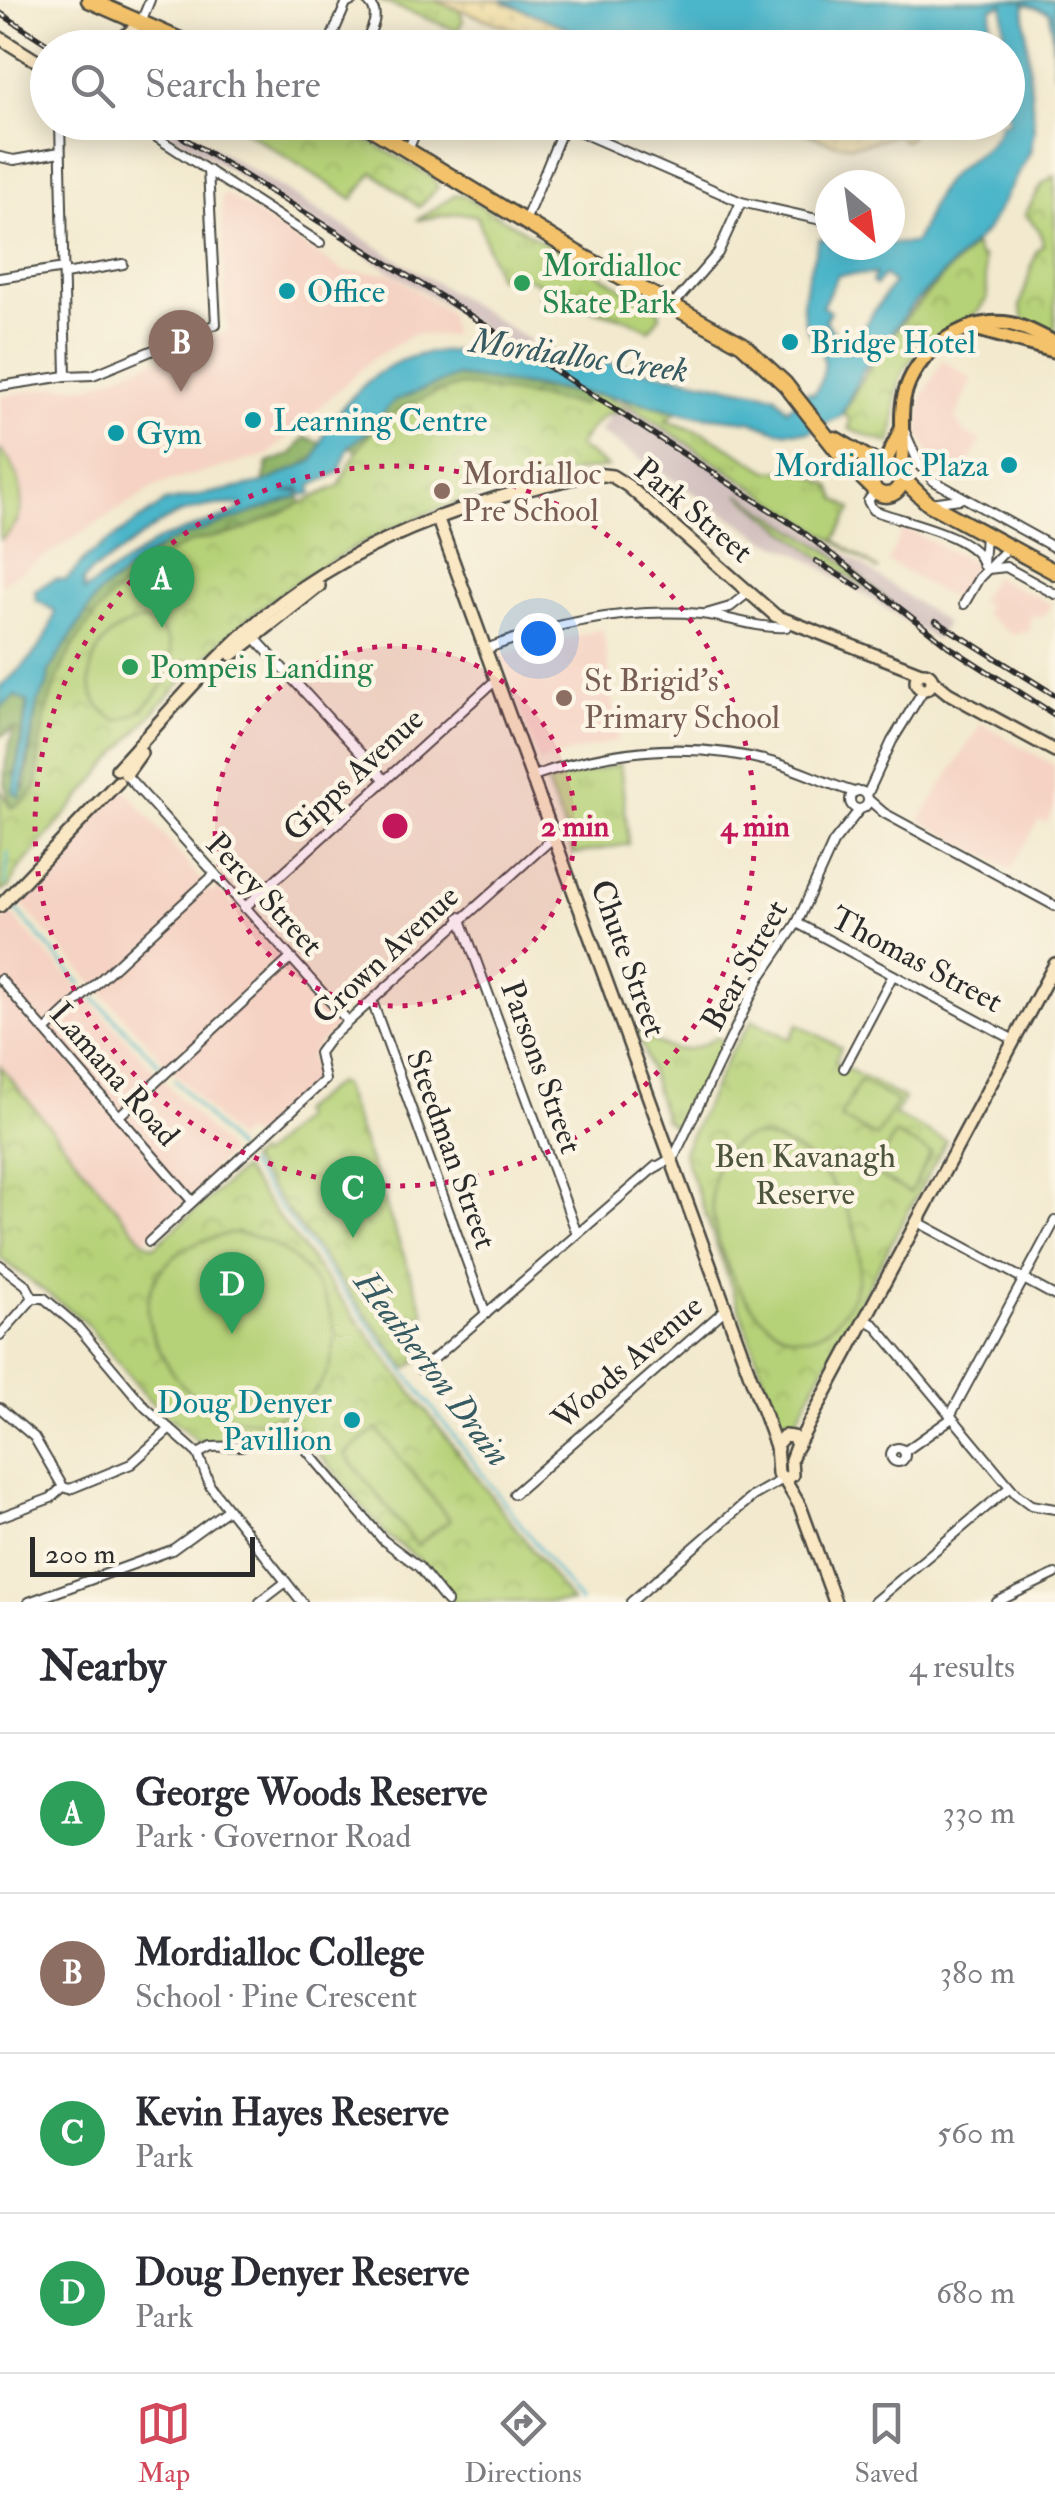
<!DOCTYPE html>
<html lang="en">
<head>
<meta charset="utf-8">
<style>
	:root { --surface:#fff; --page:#f2f2f3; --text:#2b2b33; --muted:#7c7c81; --line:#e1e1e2; --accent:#d1495b }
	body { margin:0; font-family:"IM FELL Double Pica",serif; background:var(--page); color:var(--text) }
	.compass { position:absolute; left:815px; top:170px; width:90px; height:90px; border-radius:50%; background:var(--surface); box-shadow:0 5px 25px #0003; rotate:151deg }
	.scale { position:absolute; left:30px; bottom:25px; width:225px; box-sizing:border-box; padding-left:10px; border:5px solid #2b2b2b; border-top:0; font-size:28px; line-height:35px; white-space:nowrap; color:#2b2b2b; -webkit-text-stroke:8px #fcf5e5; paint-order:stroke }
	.you { position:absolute; left:538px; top:638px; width:35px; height:35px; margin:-25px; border:8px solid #fff; border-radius:50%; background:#1a73e8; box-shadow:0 0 0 15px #1a73e833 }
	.badge { display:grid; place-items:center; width:65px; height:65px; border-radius:50%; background:var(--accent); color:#fff; font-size:32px; font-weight:700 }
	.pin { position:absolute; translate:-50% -82px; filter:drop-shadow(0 2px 5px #0008) }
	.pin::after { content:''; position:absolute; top:52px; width:35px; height:30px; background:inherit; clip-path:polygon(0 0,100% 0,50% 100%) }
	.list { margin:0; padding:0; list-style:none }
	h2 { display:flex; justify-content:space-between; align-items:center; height:130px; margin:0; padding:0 40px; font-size:42px }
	h2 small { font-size:32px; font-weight:400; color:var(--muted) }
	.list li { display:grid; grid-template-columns:65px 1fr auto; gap:30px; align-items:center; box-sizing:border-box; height:160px; padding:0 40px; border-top:2px solid var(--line) }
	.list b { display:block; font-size:38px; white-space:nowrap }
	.list p { margin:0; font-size:32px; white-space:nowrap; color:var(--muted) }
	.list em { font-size:32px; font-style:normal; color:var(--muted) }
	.icon { flex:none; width:55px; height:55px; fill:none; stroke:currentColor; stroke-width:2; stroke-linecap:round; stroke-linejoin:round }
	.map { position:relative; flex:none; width:1055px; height:1602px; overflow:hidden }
	.search { position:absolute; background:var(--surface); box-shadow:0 5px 25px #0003; left:30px; right:30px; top:30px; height:110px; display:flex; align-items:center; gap:25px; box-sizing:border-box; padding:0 35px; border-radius:55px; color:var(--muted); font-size:38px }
	.sheet { height:770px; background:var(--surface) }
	nav { display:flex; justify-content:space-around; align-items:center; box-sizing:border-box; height:140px; border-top:2px solid var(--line); background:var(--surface); font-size:28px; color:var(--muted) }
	nav a { display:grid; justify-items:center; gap:5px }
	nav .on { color:var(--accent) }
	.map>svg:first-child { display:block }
	.built { fill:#f5d2c3 }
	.railway { fill:#d1bfbd }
	.grass { fill:url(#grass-tufts); stroke:#707e52; stroke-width:2.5 }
	.forest { fill:url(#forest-crowns); stroke:#5e704a; stroke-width:2.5 }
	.sand { fill:url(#sand-dots); stroke:#8c8264; stroke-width:2.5 }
	.park { fill:url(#park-crowns); stroke:#707e52; stroke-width:2.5 }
	.pitch { fill:#b6d278; stroke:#707e52; stroke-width:2.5 }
	.water { fill:#4cb5c9; stroke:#3c707a; stroke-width:2.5; fill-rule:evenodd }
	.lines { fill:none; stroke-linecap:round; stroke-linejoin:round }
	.stream { stroke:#4cb5c9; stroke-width:2.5 }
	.street-casing { stroke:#494843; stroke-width:12 }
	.secondary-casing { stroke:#494843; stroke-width:16 }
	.primary-casing { stroke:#494843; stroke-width:18 }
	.highway-casing { stroke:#494843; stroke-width:19 }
	.street { stroke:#fff; stroke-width:8 }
	.secondary { stroke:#fae7c3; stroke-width:11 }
	.primary { stroke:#f3c26a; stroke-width:12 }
	.highway { stroke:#f3c26a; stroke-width:14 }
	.rail-casing { stroke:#2b2b2b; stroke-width:6 }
	.rail { stroke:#fcf5e5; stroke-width:2.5; stroke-dasharray:8; stroke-linecap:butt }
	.ring { fill:none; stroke:#c2185b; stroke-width:5; stroke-dasharray:5 10 }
	.leisure-dot { fill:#2e9e5b; stroke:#fcf5e5; stroke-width:4 }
	.culture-dot { fill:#0f9aa8; stroke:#fcf5e5; stroke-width:4 }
	.education-dot { fill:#8d6e63; stroke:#fcf5e5; stroke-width:4 }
	.labels { text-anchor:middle; stroke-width:9; stroke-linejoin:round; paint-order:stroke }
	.leisure-label { font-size:32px; fill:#27864d; stroke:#fcf5e5; text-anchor:start }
	.culture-label { font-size:32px; fill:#0d838f; stroke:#fcf5e5; text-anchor:start }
	.education-label { font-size:32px; fill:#785e54; stroke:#fcf5e5; text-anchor:start }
	.street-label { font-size:32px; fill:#2b2b2b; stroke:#fcf5e5 }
	.park-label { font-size:32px; fill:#4e553e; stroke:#fcf5e5 }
	.water-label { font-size:35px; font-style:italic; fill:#375b62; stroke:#fcf5e5 }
	.centre { fill:#c2185b; stroke:#fcf5e5; stroke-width:5 }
	.ring-label { font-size:30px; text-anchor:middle; font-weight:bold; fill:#c2185b; stroke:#fcf5e5; stroke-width:9; stroke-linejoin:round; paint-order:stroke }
</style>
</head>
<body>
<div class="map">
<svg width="1055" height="1602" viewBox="0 0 1055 1602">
	<defs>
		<pattern id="grass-tufts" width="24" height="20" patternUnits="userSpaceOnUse" patternTransform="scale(2.5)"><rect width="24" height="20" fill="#b6d278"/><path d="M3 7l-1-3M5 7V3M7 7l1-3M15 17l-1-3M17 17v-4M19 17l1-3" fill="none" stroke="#9db468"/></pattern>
		<pattern id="forest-crowns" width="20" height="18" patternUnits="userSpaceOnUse" patternTransform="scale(2.5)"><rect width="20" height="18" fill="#90b468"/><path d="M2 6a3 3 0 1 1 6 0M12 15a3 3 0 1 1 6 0" fill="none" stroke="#769356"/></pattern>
		<pattern id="sand-dots" width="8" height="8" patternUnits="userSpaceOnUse" patternTransform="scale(2.5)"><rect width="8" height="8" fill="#eeda9e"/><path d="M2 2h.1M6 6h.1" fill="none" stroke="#cb8" stroke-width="1.8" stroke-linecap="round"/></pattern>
		<pattern id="park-crowns" width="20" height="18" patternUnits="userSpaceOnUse" patternTransform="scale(2.5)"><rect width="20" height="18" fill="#b6d278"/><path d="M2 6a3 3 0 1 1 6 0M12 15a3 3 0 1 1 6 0" fill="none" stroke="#9db468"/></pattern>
	</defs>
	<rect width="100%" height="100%" fill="#fcf5e5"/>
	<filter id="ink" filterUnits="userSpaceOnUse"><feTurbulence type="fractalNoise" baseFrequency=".01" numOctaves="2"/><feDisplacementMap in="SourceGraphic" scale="20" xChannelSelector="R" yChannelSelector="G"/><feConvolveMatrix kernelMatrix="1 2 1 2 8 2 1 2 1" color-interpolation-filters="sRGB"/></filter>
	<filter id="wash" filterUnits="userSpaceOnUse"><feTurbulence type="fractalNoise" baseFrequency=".0048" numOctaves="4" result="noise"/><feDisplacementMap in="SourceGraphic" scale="40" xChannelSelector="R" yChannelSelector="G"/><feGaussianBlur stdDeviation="2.25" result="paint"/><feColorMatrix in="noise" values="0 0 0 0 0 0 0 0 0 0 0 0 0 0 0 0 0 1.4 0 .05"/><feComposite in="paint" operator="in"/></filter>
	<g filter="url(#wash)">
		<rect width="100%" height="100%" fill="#f2e9ce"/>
		<g class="built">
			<polygon points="226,194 345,272 391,273 449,313 452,336 414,334 371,360 268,455 159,484 0,585 0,396 58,386 87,387 229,331 225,315 222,197"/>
			<polygon points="943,360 972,379 955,419 965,433 981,441 959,482 931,459 919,431 922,398"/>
			<polygon points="903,528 975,563 956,601 888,562"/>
			<polygon points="993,576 1051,604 1043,618 1031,615 1029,631 1012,635 983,613 987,606 979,601"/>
			<polygon points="603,629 618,740 539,762 500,655"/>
			<polygon points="981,723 1055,766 1055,808 1046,823 1039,820 1011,869 920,820"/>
			<polygon points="127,791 211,892 218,888 337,1016 337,1025 311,1053 311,1065 319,1077 252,1139 245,1132 236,1140 19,902 77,838 85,834 83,830 117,792"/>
			<polygon points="9,912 230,1153 212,1168 212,1176 144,1241 0,1066 0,923"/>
		</g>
		<g class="railway">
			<polygon points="154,123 175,123 531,341 512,347"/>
			<polygon points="632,406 946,623 936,640 801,555 766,540 599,432 615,408"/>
		</g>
		<g class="grass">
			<polygon points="379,0 434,0 460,11 463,20 458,31"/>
			<polygon points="455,195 462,195 659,309 660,316 649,330 627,319 540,296 544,285 505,269 501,278 497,276 477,216 461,213 417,220"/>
			<polygon points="617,397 677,411 666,421 706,434 768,471 799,470 831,486 836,499 852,509 835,540 879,570"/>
			<polygon points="739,494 834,555 890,603 821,558"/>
			<polygon points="620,764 629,844 574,854 547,783"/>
			<path d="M637,1028C662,1051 687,1058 716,1037L725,1042L683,1121L675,1127L665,1120Z"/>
		</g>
		<g class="forest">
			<polygon points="457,376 584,394 613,413 361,453 349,446 364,435 394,400"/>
			<polygon points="305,437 322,443 313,461 263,483 268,463 292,454"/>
			<path d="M299,496L302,506L38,762V785L24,802L11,808C0,780 5,759 14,730L0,736V708L15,696L28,702L14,776L25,788L37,703L47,686L49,671L98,594L166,543Z"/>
		</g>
		<g class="sand">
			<polygon points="434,0 500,0 615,47 561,47"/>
			<path d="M778,123H856L899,129L910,126V138L904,141L896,134C836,157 833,140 778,123Z"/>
		</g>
		<g class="park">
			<polygon points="233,123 338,123 432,177 438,187 419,207 373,172 353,199"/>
			<polygon points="1055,175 1055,337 1025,323 1020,306 1037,250 1043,245 1040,231 1025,214 1043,183"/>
			<path d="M974,245L978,256L983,257C984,270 988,284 987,297C985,320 925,334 906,367C891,392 899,418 890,444L849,429L850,419L843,414C876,348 922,296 974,245Z"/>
			<path d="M461,385L581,405L595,395L608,397L629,410C603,407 593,426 578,446L607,467C468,483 321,548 219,644C146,714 83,797 17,871L10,887L0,891V790L11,808L24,802L38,785C37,681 89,595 181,547C198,537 221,538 240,531C273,518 306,500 339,486C369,420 393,407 461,385Z"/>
			<polygon points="753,1020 790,1039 798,1024 841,1048 835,1062 904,1099 895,1115 946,1141 794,1424 780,1422 683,1152 730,1053"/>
			<polygon points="0,1066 143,1241 154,1247 242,1169 572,1602 455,1602 422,1562 386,1535 296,1426 241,1440 201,1444 151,1402 83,1320 0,1258"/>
			<polygon points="337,1083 342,1085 425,1314 416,1318 429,1352 407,1369 249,1160 257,1154 261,1156 302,1118 298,1112"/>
		</g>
		<g class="pitch">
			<path d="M0,449C24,475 33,517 0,540Z"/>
			<path d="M143,621C199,639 161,713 117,720C66,695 94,625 143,621Z"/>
			<polygon points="860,1081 897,1101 877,1137 840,1118"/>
			<polygon points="895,1134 931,1153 910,1193 874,1173"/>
			<path d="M752,1136C830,1139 896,1260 836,1321C759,1401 653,1158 752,1136Z"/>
			<path d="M236,1233C270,1238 291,1252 312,1279C393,1383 233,1500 158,1347C126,1284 175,1240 236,1233Z"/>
			<polygon points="377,1429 450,1520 417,1545 345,1454"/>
		</g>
		<path class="water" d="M500,0H1055V74L1050,12L1024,3L1034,130L1030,152L987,230L913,304L862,372L841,416L809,432L777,431L750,421L693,415L621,398L457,376L394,401L364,435L349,446L339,472L311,486L312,493L302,495L300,488L284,492L298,491L299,496L166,543L98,594L49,671L47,686L37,703L20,797L13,792L28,702L15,696L0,708V686C25,667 49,643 55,611L36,600L35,590L55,579L66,580L88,556L165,502L263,483L313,461C320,451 320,443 325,433C331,420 344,405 354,395C415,328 474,360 551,352L775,395L787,409L808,392L814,394C842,348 804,349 803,308C803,285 813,261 819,239L830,240V245L914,243C927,222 931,198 947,179C964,159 995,149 1001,123L1008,122L1003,4L992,8L987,47L615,48ZM876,274L872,282L876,285L884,275L893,283L847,352L825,320L830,311L822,307L838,275ZM236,504L243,507L233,514L160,539L84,591L83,581L92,571C151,536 159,506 236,504Z"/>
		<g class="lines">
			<g class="stream">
				<polyline points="6,885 8,852"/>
				<polyline points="15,908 81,984"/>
				<polyline points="94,998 160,1065"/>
				<polyline points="174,1079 236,1149"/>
				<polyline points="247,1164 580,1602"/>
			</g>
		</g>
	</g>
	<g filter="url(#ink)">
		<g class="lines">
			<g class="street-casing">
				<g id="street">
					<polyline points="141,22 150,0"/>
					<polyline points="327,48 346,4 354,0"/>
					<path d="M363,48C370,31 384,13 366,0"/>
					<polyline points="452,48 456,38"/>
					<polyline points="60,122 66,376 93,375 216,324 208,170"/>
					<polyline points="133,122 320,243"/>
					<polyline points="557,122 741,202 830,222"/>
					<polyline points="408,150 420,122"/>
					<polyline points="0,157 14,160 60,152"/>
					<polyline points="525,221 564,126"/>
					<polyline points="65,274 123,264"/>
					<polyline points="0,278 64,268"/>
					<polyline points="673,305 718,253 741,202"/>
					<polyline points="0,386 66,376"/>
					<polyline points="905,432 920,466 934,481 1055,548"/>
					<path d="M875,491L868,501L873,510C899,521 977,534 983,565"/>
					<polyline points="930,503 960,499"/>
					<polyline points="983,565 985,534"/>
					<polyline points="988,569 1006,567 1055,594"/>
					<polyline points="964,604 979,578 1009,547"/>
					<polyline points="706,614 730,607 749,592"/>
					<polyline points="254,637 384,779"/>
					<path d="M486,649C553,623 628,608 701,614C729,617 757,629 786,627"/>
					<polyline points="126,775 348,1021"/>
					<path d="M533,776C612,748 693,740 775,763C802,771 827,784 854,792"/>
					<circle cx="859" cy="800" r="9"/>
					<polyline points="867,795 892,741 924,689"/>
					<polyline points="869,800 884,813 1055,906"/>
					<polyline points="244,908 497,679"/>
					<polyline points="460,917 577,1234"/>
					<polyline points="797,923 1014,1040"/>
					<polyline points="0,979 192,1201"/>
					<polyline points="372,1001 486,1314"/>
					<polyline points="45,1031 214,875"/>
					<polyline points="844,1068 893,975"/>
					<polyline points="119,1116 291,958"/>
					<polyline points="653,1169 674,1157 759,979 797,923 833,843 860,809"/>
					<polyline points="916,1221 1055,1296"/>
					<polyline points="149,1242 325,1080 319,1053 330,1038 555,836"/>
					<polyline points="0,1265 26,1285 33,1298"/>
					<polyline points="33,1298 44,1298 77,1326 145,1407 198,1454 210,1486 302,1602"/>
					<polyline points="864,1319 875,1325 1016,1494 1031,1505 1055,1509"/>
					<polyline points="0,1335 33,1298"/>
					<polyline points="421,1370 656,1166"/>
					<polyline points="0,1408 34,1437 63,1487 70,1489 131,1464 170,1429"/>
					<polyline points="950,1416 1055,1221"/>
					<circle cx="898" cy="1455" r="7"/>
					<polyline points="904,1452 952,1418"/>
					<polyline points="198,1454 211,1447 242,1446 293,1434 383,1540 419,1567 447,1602"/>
					<polyline points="514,1494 727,1308"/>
					<polyline points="0,1517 51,1498 63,1487"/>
					<polyline points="29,1602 172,1550 227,1510"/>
					<polyline points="260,1602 286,1582"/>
					<polyline points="631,1602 753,1496 783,1479"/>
					<polyline points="874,1602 1010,1487"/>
					<polyline points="997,1602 1055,1574"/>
				</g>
			</g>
			<g class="secondary-casing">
				<g id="secondary">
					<polyline points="0,38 48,68"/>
					<polyline points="114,46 141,22"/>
					<polyline points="113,48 155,48"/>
					<polyline points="437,517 777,1449"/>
					<polyline points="232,655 319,586"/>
					<circle cx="924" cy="681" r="8"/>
					<polyline points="932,680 948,693 1055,751"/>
					<path d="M117,769C161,722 201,672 249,629C344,543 470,499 594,474L612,476L628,486L776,616L921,673"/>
					<polyline points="126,774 141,753"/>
					<polyline points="0,906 118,782"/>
					<polygon points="784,1436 793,1437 797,1444 791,1460 792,1475 785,1479 778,1474 776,1445"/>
					<polyline points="797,1446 1055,964"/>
					<polyline points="784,1479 800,1506 835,1602"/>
				</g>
			</g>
			<g class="primary-casing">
				<g id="primary">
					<polyline points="977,329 1055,351"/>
					<polyline points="883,466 902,428"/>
					<path d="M900,476C907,449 898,424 904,397C913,355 960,319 1004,323C1022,325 1039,335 1055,343"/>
				</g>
			</g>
			<g class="highway-casing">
				<g id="highway">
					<polyline points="89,0 198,48"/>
					<polyline points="361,122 580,255 742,344 785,384 844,459 874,489"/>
					<polyline points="835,439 881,466"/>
					<circle cx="886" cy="480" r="15"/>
					<polyline points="901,477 928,503 1055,572"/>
				</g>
			</g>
			<use href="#street" class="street"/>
			<use href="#secondary" class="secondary"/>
			<use href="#primary" class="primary"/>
			<use href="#highway" class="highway"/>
			<g class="rail-casing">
				<g id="rail">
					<polyline points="0,13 54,48"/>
					<polyline points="158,122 440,296 798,528 948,646 1055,715"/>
					<polyline points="816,561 860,588"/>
					<polyline points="936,621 1055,695"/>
				</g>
			</g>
			<use href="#rail" class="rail"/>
		</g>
	</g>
	<circle cx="395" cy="826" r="180" fill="#c2185b" fill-opacity=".12"/>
	<g class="ring">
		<circle cx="395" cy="826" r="180"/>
		<circle cx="395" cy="826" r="360"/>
	</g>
	<g class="leisure-dot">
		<circle cx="522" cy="283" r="10"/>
		<circle cx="130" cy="667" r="10"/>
	</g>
	<g class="culture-dot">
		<circle cx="287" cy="291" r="10"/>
		<circle cx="790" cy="342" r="10"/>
		<circle cx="253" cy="420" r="10"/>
		<circle cx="116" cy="433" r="10"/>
		<circle cx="1009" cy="465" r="10"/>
		<circle cx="352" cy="1420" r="10"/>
	</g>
	<g class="education-dot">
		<circle cx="442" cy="491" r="10"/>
		<circle cx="564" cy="698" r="10"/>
	</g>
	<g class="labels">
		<g class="leisure-label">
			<text x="542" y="276">Mordialloc<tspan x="542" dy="37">Skate Park</tspan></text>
			<text x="150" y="678">Pompeis Landing</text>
		</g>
		<g class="culture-label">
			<text x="307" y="302">Office</text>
			<text x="810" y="353">Bridge Hotel</text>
			<text x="273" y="431">Learning Centre</text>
			<text x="136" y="444">Gym</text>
			<text x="989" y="476" text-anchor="end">Mordialloc Plaza</text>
			<text x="332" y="1413" text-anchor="end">Doug Denyer<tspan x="332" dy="37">Pavillion</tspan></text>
		</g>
		<g class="education-label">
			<text x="462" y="484">Mordialloc<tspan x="462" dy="37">Pre School</tspan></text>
			<text x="584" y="691">St Brigid's<tspan x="584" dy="37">Primary School</tspan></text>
		</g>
		<g class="street-label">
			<text transform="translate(694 510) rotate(40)" y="11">Park Street</text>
			<text transform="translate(353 774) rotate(-43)" y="11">Gipps Avenue</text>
			<text transform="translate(265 894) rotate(47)" y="11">Percy Street</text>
			<text transform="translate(385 954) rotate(-43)" y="11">Crown Avenue</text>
			<text transform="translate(629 958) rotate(70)" y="11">Chute Street</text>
			<text transform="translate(917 959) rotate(28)" y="11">Thomas Street</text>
			<text transform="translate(744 965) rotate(-61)" y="11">Bear Street</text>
			<text transform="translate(542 1067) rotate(70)" y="11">Parsons Street</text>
			<text transform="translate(115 1074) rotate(49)" y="11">Lamana Road</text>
			<text transform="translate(452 1149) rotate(70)" y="11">Steedman Street</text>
			<text transform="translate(627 1362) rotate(-41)" y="11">Woods Avenue</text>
		</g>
		<g class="park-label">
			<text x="805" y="1167">Ben Kavanagh<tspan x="805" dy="37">Reserve</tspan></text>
		</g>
		<g class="water-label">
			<text transform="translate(579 355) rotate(8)" y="12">Mordialloc Creek</text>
			<text transform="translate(433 1368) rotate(53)" y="12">Heatherton Drain</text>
		</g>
	</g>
	<circle cx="395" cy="826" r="15" class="centre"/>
	<g class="ring-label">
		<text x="575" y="836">2 min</text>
		<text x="755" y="836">4 min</text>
	</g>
</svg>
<svg class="compass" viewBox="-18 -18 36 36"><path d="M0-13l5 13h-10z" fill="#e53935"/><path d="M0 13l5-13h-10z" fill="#7c7c81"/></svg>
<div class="scale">200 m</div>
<div class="you"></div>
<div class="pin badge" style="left:162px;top:628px;background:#2e9e5b">A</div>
<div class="pin badge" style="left:181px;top:392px;background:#8d6e63">B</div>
<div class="pin badge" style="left:353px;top:1238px;background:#2e9e5b">C</div>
<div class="pin badge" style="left:232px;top:1334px;background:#2e9e5b">D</div>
<div class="search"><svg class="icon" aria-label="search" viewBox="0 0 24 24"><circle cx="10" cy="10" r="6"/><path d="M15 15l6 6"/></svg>Search here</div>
</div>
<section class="sheet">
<h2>Nearby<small>4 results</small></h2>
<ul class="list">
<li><span class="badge" style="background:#2e9e5b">A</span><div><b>George Woods Reserve</b><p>Park · Governor Road</p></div><em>330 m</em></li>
<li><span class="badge" style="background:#8d6e63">B</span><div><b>Mordialloc College</b><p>School · Pine Crescent</p></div><em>380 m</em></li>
<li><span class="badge" style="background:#2e9e5b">C</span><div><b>Kevin Hayes Reserve</b><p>Park</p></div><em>560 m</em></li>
<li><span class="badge" style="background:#2e9e5b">D</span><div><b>Doug Denyer Reserve</b><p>Park</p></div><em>680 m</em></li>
</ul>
</section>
<nav>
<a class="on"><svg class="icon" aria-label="map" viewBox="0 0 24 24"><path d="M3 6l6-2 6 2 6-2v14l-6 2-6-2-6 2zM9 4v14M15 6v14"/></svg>Map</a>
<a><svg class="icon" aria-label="directions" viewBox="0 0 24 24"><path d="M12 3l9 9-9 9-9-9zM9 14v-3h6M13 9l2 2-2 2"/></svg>Directions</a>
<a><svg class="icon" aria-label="saved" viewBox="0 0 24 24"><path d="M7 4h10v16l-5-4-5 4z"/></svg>Saved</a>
</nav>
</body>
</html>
